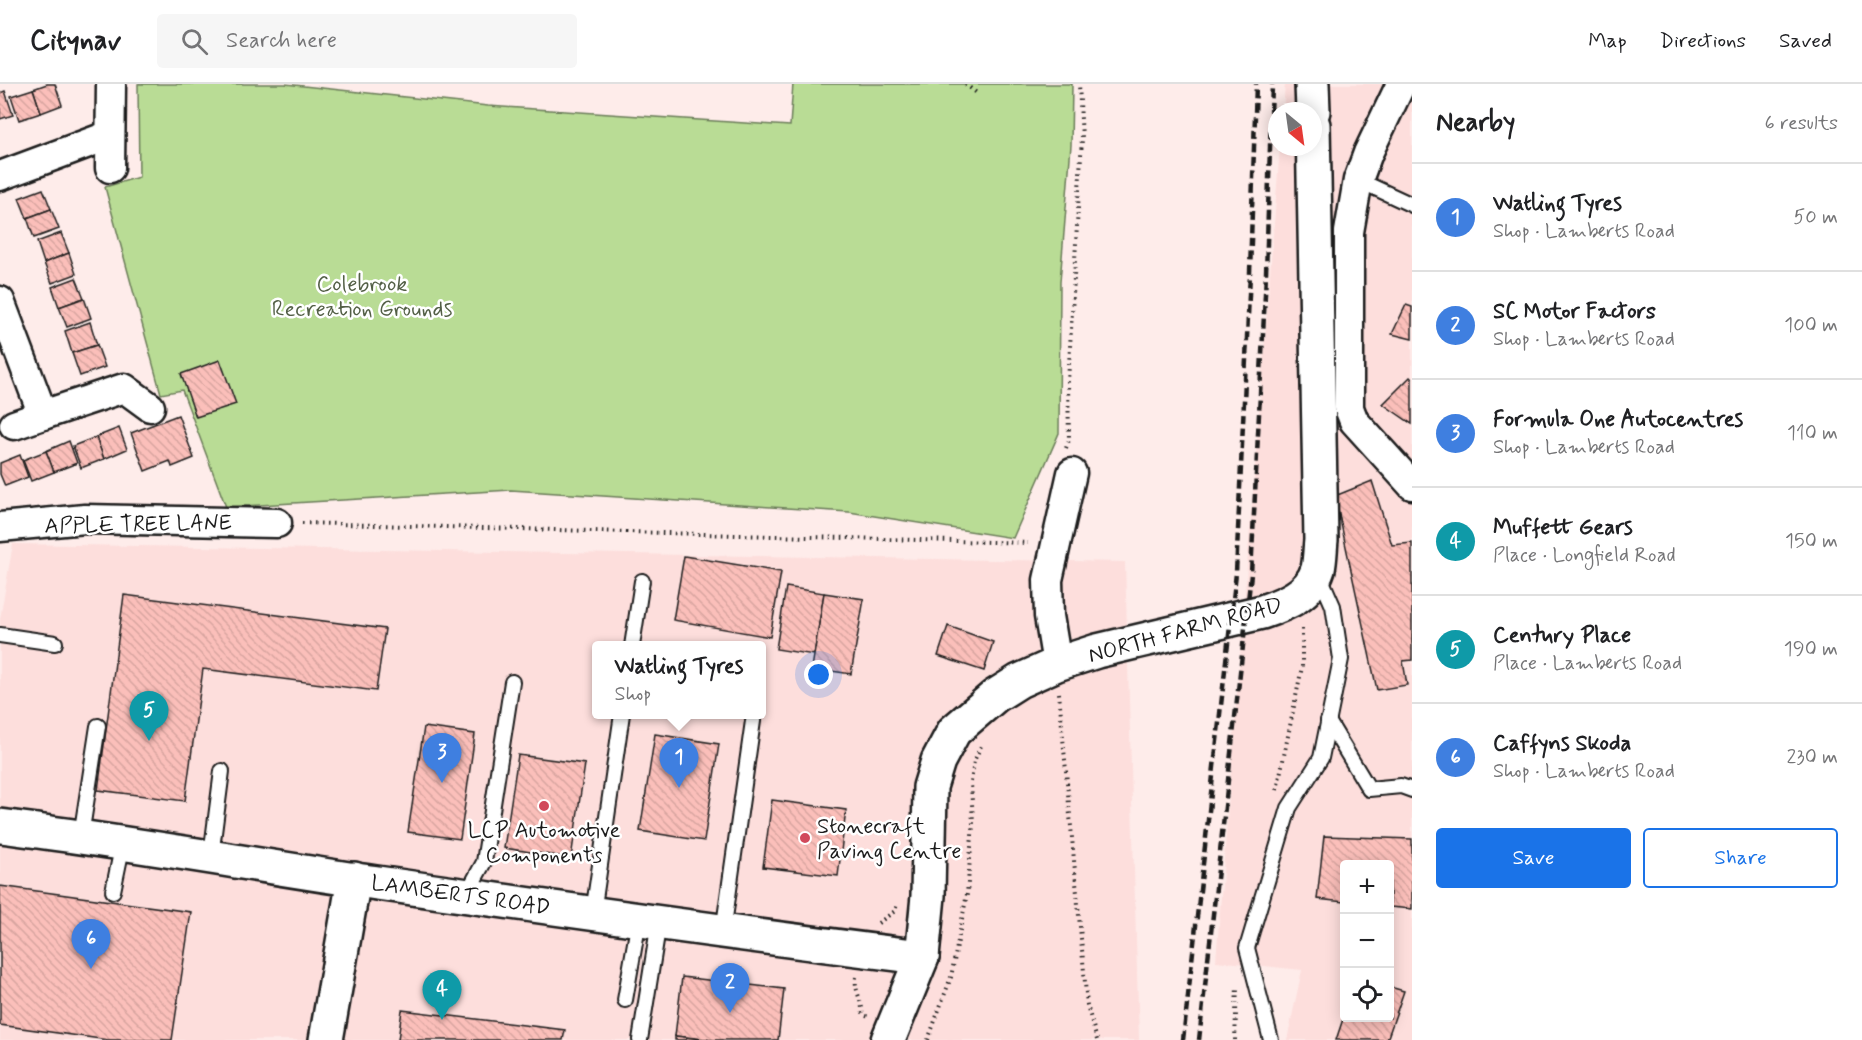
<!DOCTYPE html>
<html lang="en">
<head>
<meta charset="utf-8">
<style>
	:root { --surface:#fff; --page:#f6f6f6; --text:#202124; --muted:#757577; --line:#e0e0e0; --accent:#1a73e8 }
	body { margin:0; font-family:Mynerve,sans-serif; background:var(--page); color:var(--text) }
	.controls { position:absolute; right:18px; bottom:18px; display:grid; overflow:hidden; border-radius:6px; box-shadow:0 3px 15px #0003 }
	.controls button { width:54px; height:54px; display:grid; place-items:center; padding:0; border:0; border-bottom:2px solid var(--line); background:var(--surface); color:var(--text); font:30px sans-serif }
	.compass { position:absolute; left:1268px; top:18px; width:54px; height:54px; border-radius:50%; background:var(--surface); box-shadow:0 3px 15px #0003; rotate:151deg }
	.you { position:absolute; left:819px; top:591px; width:21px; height:21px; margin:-15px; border:4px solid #fff; border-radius:50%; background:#1a73e8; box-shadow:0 0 0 9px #1a73e833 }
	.badge { display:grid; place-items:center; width:39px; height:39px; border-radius:50%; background:var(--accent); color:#fff; font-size:20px; font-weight:700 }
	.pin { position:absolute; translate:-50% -50px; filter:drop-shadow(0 2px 3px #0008) }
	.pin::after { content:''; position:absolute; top:32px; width:21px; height:18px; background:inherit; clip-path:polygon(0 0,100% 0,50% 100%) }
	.popup { position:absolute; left:592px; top:557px; width:174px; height:78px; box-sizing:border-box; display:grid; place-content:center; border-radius:6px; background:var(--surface); filter:drop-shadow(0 2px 4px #0005); font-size:20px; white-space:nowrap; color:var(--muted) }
	.popup b { font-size:22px; color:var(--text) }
	.popup::after { content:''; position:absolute; left:50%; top:100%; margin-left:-12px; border:12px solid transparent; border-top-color:var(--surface) }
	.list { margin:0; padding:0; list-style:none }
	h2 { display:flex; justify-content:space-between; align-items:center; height:78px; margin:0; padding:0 24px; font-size:26px }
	h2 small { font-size:20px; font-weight:400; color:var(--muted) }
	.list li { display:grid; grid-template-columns:39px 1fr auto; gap:18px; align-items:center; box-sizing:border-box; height:108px; padding:0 24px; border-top:2px solid var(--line) }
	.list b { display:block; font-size:22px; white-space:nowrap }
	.list p { margin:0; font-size:20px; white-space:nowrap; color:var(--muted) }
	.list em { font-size:20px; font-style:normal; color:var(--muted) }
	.actions { display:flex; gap:12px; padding:18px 24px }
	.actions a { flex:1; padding:14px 0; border:2px solid var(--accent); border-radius:6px; text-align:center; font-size:21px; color:var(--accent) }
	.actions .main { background:var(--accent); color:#fff }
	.icon { flex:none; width:33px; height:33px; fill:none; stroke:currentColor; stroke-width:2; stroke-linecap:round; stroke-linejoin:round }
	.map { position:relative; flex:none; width:1412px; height:956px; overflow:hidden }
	header { display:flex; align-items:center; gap:36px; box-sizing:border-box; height:84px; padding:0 30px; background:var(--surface); border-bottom:2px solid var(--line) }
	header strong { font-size:28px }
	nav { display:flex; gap:33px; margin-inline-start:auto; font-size:21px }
	.search { width:420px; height:54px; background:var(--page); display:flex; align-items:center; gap:15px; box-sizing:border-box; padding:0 21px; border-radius:6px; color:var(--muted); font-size:22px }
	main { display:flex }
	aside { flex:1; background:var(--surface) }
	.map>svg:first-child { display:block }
	.built { fill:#fddedc; fill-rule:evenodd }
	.park { fill:#b9dc95; stroke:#6a7c58; stroke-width:1.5 }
	.building { fill:url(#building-back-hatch); stroke:#1c1c1c; stroke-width:1.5 }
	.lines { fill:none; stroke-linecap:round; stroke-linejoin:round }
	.service-casing { stroke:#1c1c1c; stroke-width:18 }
	.minor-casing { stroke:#1c1c1c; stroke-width:33 }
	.tertiary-casing { stroke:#1c1c1c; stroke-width:38 }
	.path { stroke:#1c1c1c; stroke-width:4; stroke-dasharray:1.5 4.5; stroke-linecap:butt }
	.service { stroke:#fff; stroke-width:14 }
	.minor { stroke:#fff; stroke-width:28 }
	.tertiary { stroke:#fff; stroke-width:33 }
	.rail { stroke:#1c1c1c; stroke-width:4.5; stroke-dasharray:9 4.5; stroke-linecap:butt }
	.poi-dot { fill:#d1495b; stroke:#fff; stroke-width:2 }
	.labels { text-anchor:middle; stroke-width:5; stroke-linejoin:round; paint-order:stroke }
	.park-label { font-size:22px; fill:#535f46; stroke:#fff }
	.street-label { font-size:22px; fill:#1c1c1c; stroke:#fff }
	.poi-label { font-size:22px; fill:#1c1c1c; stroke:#fff; text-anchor:start }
</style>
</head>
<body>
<header>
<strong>Citynav</strong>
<div class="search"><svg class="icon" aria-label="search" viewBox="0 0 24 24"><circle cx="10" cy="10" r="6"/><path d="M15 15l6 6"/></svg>Search here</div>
<nav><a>Map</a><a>Directions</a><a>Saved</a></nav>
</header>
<main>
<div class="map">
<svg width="1412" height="956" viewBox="0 0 1412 956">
	<defs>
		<pattern id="building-back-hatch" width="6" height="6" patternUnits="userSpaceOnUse" patternTransform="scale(1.5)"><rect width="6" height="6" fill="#fbbfba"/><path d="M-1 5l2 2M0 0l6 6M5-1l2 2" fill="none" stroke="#d7a49f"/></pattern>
	</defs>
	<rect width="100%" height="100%" fill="#feecea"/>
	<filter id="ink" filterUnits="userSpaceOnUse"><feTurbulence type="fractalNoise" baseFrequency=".0167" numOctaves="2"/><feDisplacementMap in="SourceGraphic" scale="12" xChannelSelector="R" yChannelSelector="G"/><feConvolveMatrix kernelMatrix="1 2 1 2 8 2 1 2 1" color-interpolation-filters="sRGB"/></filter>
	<g filter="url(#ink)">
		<g class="built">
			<path d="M1285,0H1412V956H1287L1302,886L1216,877L1280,63H1313V27H1283ZM1344,780H1390V934H1344Z"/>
			<path d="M13,460L1125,478L1139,956H0V535ZM596,562H762V630H596Z"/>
		</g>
		<polygon class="park" points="138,0 285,0 488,22 790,42 793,0 1072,0 1071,61 1060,198 1059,349 1013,454 849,428 511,406 226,423 182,306 161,310 105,103 139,93"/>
		<g class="building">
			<polygon points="47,0 55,0 62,21 41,29 33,5"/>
			<polygon points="33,5 41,29 19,36 11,12"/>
			<polygon points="5,7 13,31 0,35 0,9"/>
			<polygon points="43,105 51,125 27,134 19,114"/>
			<polygon points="51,125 59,145 34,154 27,134"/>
			<polygon points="61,149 69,169 44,179 37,158"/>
			<polygon points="69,169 76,190 52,199 44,179"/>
			<polygon points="76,194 84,214 59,223 52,203"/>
			<polygon points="84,214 91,234 67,243 59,223"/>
			<polygon points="1406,221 1412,223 1412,255 1392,250"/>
			<polygon points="90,238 97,261 72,269 65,247"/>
			<polygon points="97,261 105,283 80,292 72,269"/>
			<polygon points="220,276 236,320 196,333 181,290"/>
			<polygon points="1410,293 1412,295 1412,340 1383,320"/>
			<polygon points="178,331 194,374 172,383 170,377 145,387 131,349"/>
			<polygon points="119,344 127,365 104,375 96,353"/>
			<polygon points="96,353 104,375 81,384 73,362"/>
			<polygon points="69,357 77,379 54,388 46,367"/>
			<polygon points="46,367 54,388 31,397 23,376"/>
			<polygon points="20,371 28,393 5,402 0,390 0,379"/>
			<polygon points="1372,397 1392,461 1412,459 1412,576 1403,577 1407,601 1377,606 1335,412"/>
			<polygon points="684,472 781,488 770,553 673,536"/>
			<polygon points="786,503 824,509 814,571 776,565"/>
			<polygon points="824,509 864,515 851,590 812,584"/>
			<polygon points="124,511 385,545 376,607 203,585 185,717 98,706"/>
			<polygon points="948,542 993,558 984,587 938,572"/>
			<polygon points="424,643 475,650 460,755 408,748"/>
			<polygon points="655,650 719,660 704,757 640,747"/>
			<polygon points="518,671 585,680 571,774 504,764"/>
			<polygon points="772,716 846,726 838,792 763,783"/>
			<polygon points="1324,752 1412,755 1412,825 1390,823 1390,780 1344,780 1344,818 1317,815"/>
			<polygon points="0,802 191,828 172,956 108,956 0,941"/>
			<polygon points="682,893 784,905 778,956 712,956 675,952"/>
			<polygon points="1390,903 1404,907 1387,956 1336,956 1344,932 1344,934 1390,934"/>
			<polygon points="402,926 565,946 563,956 398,956"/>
			<polygon points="675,952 712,956 675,956"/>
		</g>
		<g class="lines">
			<g class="service-casing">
				<g id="service">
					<polyline points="1358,96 1412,121"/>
					<polyline points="0,551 55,559"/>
					<polyline points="632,562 642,497"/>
					<polyline points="1328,637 1369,705 1401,702 1412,706"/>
					<polyline points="81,752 98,642"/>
					<polyline points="211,772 222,687"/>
					<polyline points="113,807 123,759"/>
					<polyline points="466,811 484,778 512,598"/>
					<polyline points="593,829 622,630"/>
					<polyline points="723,848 754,630"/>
					<polyline points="625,916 639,836"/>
					<polyline points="640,956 659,838"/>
					<polyline points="1271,956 1247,864 1289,724 1321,674 1341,575 1333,522 1319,490"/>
				</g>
			</g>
			<g class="minor-casing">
				<g id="minor">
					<polyline points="1401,0 1368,69 1358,96 1349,148 1349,324 1354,337 1412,401"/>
					<polyline points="110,84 111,0"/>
					<polyline points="0,92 110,51"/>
					<polyline points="0,217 43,331 124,304 150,323"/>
					<polyline points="14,341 43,331"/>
					<polyline points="0,443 85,435 277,439"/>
					<polyline points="1057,580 1049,532 1048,496 1072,389"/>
				</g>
			</g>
			<g class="tertiary-casing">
				<g id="tertiary">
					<polyline points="1312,0 1313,27"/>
					<path d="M0,742C119,757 237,778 356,796C545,823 733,850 922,873"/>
					<polyline points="326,956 354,795"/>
					<path d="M888,956L922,873L928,812L930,703L938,677L954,647L995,612L1019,597L1057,580L1097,567L1262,528C1285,520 1310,511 1318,485C1320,476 1320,465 1321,456L1313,41"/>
				</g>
			</g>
			<g class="path">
				<polyline points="965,0 978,10"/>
				<polyline points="1066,364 1069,356 1068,298 1082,54 1079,0"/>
				<polyline points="302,439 1028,459"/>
				<polyline points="1059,609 1087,921 1097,956"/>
				<polyline points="1277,706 1302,583 1302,542"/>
				<polyline points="878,839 895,827 897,820"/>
				<path d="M856,893C854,906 862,916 863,931L869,933"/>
				<polyline points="928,956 951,893 967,810 973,740 971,698 974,677 981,662"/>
				<polyline points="1235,956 1237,902"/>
			</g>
			<use href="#service" class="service"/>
			<use href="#minor" class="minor"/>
			<use href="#tertiary" class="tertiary"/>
			<g class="rail">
				<polyline points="1183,956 1236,489 1250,189 1256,0"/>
				<polyline points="1199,956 1251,490 1266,190 1272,0"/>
			</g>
		</g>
	</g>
	<g class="poi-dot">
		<circle cx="544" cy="722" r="6"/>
		<circle cx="805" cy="754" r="6"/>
	</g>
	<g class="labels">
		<g class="park-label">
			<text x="362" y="207">Colebrook<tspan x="362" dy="25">Recreation Grounds</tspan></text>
		</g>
		<g class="street-label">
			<text transform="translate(138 439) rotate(-1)" y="8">APPLE TREE LANE</text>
			<text transform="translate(1185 545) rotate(-15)" y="8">NORTH FARM ROAD</text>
			<text transform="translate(461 810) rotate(8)" y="8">LAMBERTS ROAD</text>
		</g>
		<g class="poi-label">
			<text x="817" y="749">Stonecraft<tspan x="817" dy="25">Paving Centre</tspan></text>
			<text x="544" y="753" text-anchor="middle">LCP Automotive<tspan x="544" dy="25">Components</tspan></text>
		</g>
	</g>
</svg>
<div class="controls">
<button>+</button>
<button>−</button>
<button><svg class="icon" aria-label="locate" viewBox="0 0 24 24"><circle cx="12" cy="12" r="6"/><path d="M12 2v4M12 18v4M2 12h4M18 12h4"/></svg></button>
</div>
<svg class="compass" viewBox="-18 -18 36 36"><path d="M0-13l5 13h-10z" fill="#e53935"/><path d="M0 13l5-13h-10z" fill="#757577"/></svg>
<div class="you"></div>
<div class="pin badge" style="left:679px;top:704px;background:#3f7fe0">1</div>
<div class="popup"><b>Watling Tyres</b>Shop</div>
<div class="pin badge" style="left:730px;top:929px;background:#3f7fe0">2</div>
<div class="pin badge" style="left:442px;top:699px;background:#3f7fe0">3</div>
<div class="pin badge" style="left:442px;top:936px;background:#0f9aa8">4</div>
<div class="pin badge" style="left:149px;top:657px;background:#0f9aa8">5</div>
<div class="pin badge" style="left:91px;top:885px;background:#3f7fe0">6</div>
</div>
<aside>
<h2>Nearby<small>6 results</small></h2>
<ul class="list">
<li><span class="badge" style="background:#3f7fe0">1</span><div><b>Watling Tyres</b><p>Shop · Lamberts Road</p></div><em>50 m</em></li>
<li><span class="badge" style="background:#3f7fe0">2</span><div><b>SC Motor Factors</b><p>Shop · Lamberts Road</p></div><em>100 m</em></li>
<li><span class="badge" style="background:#3f7fe0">3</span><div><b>Formula One Autocentres</b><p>Shop · Lamberts Road</p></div><em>110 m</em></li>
<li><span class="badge" style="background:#0f9aa8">4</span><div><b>Muffett Gears</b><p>Place · Longfield Road</p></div><em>150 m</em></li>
<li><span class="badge" style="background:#0f9aa8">5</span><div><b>Century Place</b><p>Place · Lamberts Road</p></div><em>190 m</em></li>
<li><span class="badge" style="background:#3f7fe0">6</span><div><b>Caffyns Skoda</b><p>Shop · Lamberts Road</p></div><em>230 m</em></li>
</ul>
<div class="actions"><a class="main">Save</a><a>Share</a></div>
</aside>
</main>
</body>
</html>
